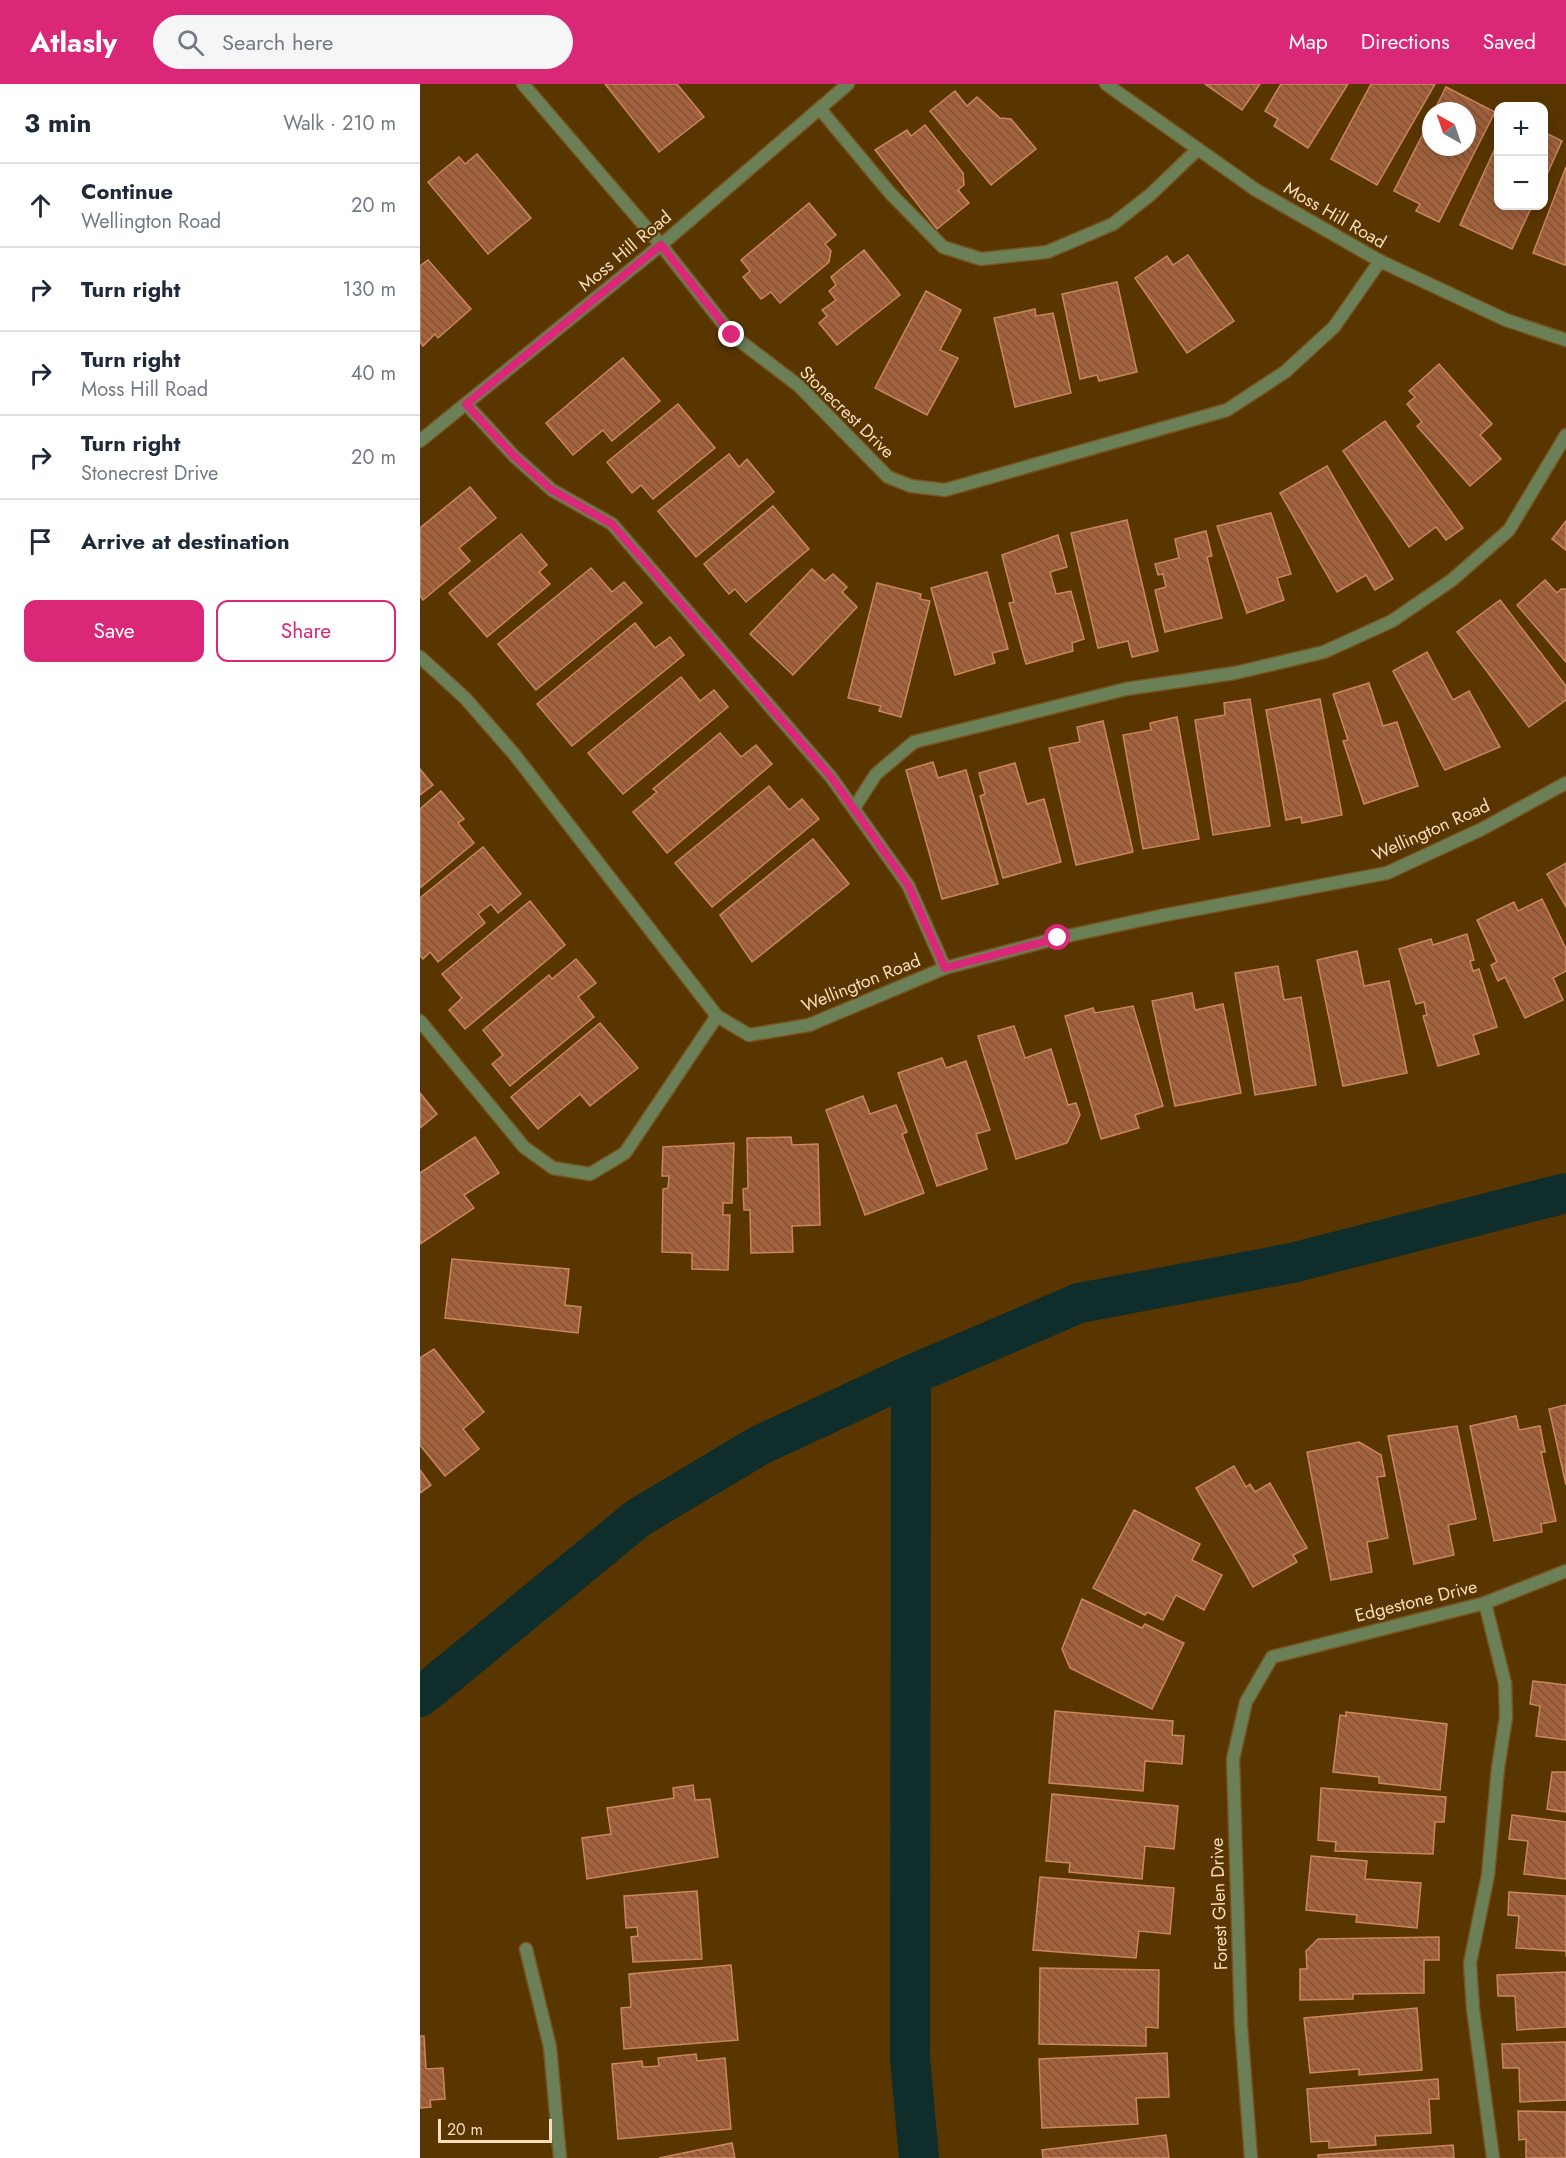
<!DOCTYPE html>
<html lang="en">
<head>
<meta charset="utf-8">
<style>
	:root { --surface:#fff; --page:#f6f6f7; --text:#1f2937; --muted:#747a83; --line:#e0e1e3; --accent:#db2777 }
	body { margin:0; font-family:Jost,sans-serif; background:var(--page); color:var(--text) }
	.controls { position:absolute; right:18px; top:18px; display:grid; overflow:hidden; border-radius:12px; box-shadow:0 3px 15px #0003 }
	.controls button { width:54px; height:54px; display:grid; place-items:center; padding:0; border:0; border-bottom:2px solid var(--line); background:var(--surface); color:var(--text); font:30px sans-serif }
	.compass { position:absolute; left:1002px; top:18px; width:54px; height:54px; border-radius:50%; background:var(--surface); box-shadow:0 3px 15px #0003; rotate:320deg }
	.scale { position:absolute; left:18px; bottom:15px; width:114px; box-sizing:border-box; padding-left:6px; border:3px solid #f7dcbe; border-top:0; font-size:16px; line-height:21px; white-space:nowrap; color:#f7dcbe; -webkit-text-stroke:4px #593600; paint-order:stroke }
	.stop { position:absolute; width:18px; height:18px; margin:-14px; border:4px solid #db2777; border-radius:50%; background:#fff }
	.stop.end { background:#db2777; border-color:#fff; box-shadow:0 2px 6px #0008 }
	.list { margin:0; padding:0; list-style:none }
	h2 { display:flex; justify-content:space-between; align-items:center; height:78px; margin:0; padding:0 24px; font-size:26px }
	h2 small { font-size:20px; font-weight:400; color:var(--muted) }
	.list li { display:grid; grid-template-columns:39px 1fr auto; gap:18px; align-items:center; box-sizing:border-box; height:84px; padding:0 24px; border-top:2px solid var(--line) }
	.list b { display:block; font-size:22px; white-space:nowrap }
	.list p { margin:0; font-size:20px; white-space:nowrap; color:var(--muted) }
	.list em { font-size:20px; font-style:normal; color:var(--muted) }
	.actions { display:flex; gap:12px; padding:18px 24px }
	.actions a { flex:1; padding:14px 0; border:2px solid var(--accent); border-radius:12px; text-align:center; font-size:21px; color:var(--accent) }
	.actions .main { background:var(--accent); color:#fff }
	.icon { flex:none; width:33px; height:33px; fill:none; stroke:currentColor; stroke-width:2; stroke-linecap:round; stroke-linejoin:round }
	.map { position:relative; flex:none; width:1146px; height:2074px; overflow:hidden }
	header { display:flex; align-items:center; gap:36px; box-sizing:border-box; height:84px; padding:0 30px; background:var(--accent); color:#fff }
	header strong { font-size:28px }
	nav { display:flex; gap:33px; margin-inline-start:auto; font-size:21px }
	.search { width:420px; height:54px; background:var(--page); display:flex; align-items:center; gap:15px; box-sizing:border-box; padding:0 21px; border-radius:33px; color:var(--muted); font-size:22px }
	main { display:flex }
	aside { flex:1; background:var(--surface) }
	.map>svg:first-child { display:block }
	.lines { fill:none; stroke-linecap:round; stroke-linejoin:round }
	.canal { stroke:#0f2d2b; stroke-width:40 }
	.building { fill:url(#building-back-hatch); stroke:#ca865f; stroke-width:1.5 }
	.lane-casing { stroke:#755422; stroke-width:15 }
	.street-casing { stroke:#755422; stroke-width:15 }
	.lane { stroke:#6b8056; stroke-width:12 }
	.street { stroke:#6b8056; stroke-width:12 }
	.route { stroke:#db2777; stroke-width:8 }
	.labels { text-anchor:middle; stroke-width:4.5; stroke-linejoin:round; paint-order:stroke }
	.street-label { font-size:18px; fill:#f7dcbe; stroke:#593600 }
</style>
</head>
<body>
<header>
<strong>Atlasly</strong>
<div class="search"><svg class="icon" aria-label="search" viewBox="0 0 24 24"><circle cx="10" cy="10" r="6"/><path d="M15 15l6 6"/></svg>Search here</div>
<nav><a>Map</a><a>Directions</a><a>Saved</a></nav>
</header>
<main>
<aside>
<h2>3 min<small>Walk · 210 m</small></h2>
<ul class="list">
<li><svg class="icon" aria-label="ahead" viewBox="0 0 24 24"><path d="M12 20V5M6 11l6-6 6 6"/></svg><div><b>Continue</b><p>Wellington Road</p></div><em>20 m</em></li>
<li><svg class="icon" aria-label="right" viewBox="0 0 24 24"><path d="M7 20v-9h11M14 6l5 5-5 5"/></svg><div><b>Turn right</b></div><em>130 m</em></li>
<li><svg class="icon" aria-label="right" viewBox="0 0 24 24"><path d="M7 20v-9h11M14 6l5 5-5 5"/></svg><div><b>Turn right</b><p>Moss Hill Road</p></div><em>40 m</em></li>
<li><svg class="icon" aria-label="right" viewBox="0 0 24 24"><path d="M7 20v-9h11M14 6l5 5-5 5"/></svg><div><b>Turn right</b><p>Stonecrest Drive</p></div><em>20 m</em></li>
<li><svg class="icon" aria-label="arrive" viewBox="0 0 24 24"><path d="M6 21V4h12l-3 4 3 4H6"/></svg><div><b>Arrive at destination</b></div></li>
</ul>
<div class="actions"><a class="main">Save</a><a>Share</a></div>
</aside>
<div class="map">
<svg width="1146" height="2074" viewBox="0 0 1146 2074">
	<defs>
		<pattern id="building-back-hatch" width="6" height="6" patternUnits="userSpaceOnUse" patternTransform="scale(1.5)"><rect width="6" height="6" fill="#a3623c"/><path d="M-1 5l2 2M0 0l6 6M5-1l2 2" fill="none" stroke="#7b543b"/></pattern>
	</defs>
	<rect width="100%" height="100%" fill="#593600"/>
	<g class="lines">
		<g class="canal">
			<polyline points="491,1291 490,1974 499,2074"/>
			<polyline points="0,1613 218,1434 340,1361 491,1291 659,1219 872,1179 1146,1109"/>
		</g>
	</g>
	<g class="building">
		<polygon points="185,0 257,0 284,33 239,68"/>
		<polygon points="785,0 840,0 822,26"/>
		<polygon points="861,0 928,0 888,64 854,42 858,35 845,27"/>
		<polygon points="951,0 1015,0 957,101 911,75"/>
		<polygon points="1026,3 1075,28 1019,138 996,127 1000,120 974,107 1011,34 1011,63 1047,63 1047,27 1014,27"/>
		<polygon points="535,7 547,22 557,13 580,34 591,35 616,65 571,101 510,27"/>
		<polygon points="505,41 543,89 544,101 538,106 549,119 517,145 455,66 487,46 491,52"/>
		<polygon points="1124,48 1142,57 1124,97"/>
		<polygon points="1078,58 1078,122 1112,122 1092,165 1040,141"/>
		<polygon points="57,70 111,134 68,170 8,98 39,73 45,80"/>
		<polygon points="1146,83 1146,179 1145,181 1113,169"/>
		<polygon points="389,119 416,151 405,160 411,167 409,178 360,219 351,208 341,215 323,193 330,187 321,176"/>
		<polygon points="444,166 480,211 417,261 399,239 407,232 402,226 416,216 409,207 416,201 411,193"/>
		<polygon points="768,171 814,237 767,269 715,194 747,172 753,181"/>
		<polygon points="8,176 51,225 18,254 15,250 3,262 0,258 0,182"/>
		<polygon points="697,198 717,288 679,297 677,291 660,295 642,210"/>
		<polygon points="506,207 541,226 520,266 538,274 507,331 455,304"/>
		<polygon points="615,225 616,232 633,229 651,309 595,323 574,234"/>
		<polygon points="203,274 240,317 192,357 183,346 153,371 126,339"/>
		<polygon points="1019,280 1072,340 1060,351 1081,375 1050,402 997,342 1002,338 987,320 995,313 989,307"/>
		<polygon points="258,320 295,364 233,415 221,401 212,409 187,378"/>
		<polygon points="965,337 1043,444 1026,456 1016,443 989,463 923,367"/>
		<polygon points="309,370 319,383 327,375 354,408 276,473 238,427"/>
		<polygon points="907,382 973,495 955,506 946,491 917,508 860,409"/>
		<polygon points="50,403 76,434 39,464 50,477 3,516 0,512 0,444"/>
		<polygon points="353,422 389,465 326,518 315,505 309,510 284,480"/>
		<polygon points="851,429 871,490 857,494 864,516 827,529 797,442"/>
		<polygon points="707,436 738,567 712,573 708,557 678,564 651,449"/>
		<polygon points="1146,437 1146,466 1132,455"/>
		<polygon points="786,447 792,472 787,473 802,534 745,548 735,506 746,503 743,490 738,491 735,480 759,474 755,455"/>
		<polygon points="101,450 127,481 119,488 130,500 67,553 29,509"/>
		<polygon points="638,451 647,483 630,488 636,510 651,507 664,555 652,559 653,567 606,580 589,519 594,518 582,471"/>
		<polygon points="171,484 192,508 204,498 222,519 116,606 78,560"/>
		<polygon points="392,485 405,497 413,490 427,503 422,508 437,523 373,591 330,550"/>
		<polygon points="567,488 588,565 572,569 575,579 535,591 511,504"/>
		<polygon points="1125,496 1137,509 1141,505 1146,505 1146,578 1097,521"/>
		<polygon points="457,499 501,510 500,515 510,517 481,633 459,627 461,622 428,614"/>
		<polygon points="1080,516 1146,602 1146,616 1109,643 1037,548"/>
		<polygon points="215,539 235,564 250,553 264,571 152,662 117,620"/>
		<polygon points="1007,568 1033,616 1049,607 1080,663 1025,686 973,587"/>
		<polygon points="261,593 280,617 294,606 308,623 203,710 168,669"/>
		<polygon points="949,599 963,642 977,638 998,702 944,720 923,657 928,656 913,610"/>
		<polygon points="830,615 850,742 793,751 775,636 805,631 804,619"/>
		<polygon points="900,615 922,731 882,739 881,733 866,736 846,626"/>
		<polygon points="757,633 779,755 723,765 703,651 731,646 730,639"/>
		<polygon points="683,637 713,768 656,781 629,664 660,658 657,643"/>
		<polygon points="300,649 321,673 336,661 352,680 247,769 213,728 237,708 233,705"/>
		<polygon points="513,678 518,694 546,686 578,800 522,815 486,686"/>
		<polygon points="595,679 607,720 624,715 641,778 583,794 560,712 565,710 559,689"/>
		<polygon points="0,685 13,701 0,711"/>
		<polygon points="349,702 369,726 382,715 399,735 292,823 255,779"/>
		<polygon points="21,707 44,735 38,739 54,759 0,804 0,725"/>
		<polygon points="393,755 429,800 332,878 300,831"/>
		<polygon points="63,763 101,810 78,829 71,820 58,830 65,839 18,878 10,868 3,875 0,872 0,814"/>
		<polygon points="1146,779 1146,823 1127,790"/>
		<polygon points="1122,815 1146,865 1146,887 1133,894 1143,916 1105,934 1085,893 1078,897 1071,881 1077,878 1057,836 1094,818 1098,827"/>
		<polygon points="110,817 145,861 45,945 29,926 42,914 22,890"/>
		<polygon points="1047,850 1054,876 1050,877 1053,887 1059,885 1077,943 1053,951 1059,970 1018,982 1003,932 1007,931 1004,918 996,920 979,865 1011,855 1013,861"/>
		<polygon points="937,867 944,902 969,897 987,989 923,1002 897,876"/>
		<polygon points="156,875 176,899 158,913 174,933 90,1002 72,980 83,971 63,946 129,891 132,895"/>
		<polygon points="858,882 864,916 881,913 896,1001 835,1011 815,889"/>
		<polygon points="772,909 775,926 803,920 821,1009 755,1022 732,917"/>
		<polygon points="713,922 743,1022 715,1031 719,1044 681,1055 645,932 673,924 675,929"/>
		<polygon points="180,939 218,984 170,1022 160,1010 118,1045 91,1013"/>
		<polygon points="594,942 605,974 631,965 648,1021 656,1019 660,1031 647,1059 596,1075 558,952"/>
		<polygon points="522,974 526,984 546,977 570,1046 556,1050 567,1085 517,1102 478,989"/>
		<polygon points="0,1009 17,1030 0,1044"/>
		<polygon points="443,1012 450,1030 476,1021 487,1048 482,1050 504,1109 445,1131 406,1026"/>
		<polygon points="55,1053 79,1089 44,1111 54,1124 0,1160 0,1089"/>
		<polygon points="371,1053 372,1061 398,1060 400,1141 372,1142 373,1168 331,1169 330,1126 324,1126 323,1105 328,1104 327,1054"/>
		<polygon points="314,1059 312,1119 303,1119 303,1131 310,1131 308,1186 272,1185 272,1169 242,1168 243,1105 248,1104 249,1092 242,1092 243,1063"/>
		<polygon points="32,1175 149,1185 145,1221 161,1223 158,1249 25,1234"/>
		<polygon points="14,1265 64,1328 43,1345 59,1365 25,1392 0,1361 0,1274"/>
		<polygon points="1146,1321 1146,1401 1129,1325"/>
		<polygon points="1096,1332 1099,1346 1120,1342 1125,1368 1121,1368 1136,1437 1121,1440 1122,1448 1074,1457 1050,1342"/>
		<polygon points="1037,1342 1056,1435 1028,1441 1034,1471 994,1480 968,1352"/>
		<polygon points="939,1358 961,1371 965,1392 957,1393 968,1454 947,1458 952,1488 911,1496 887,1368"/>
		<polygon points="814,1382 826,1403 830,1400 835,1408 850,1399 887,1464 873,1471 877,1478 833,1503 776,1404"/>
		<polygon points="0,1386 11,1401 0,1409"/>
		<polygon points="714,1426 780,1460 772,1476 802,1491 784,1526 756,1511 743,1536 727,1528 725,1531 673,1504"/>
		<polygon points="662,1515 722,1544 725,1540 764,1559 732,1625 650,1584 642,1565"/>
		<polygon points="1113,1597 1146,1601 1146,1656 1116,1652 1120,1622 1110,1620"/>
		<polygon points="635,1627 753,1637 752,1651 764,1652 762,1680 725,1677 723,1707 629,1699"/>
		<polygon points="926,1628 1027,1640 1020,1706 959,1699 959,1693 913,1688 920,1631 926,1632"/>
		<polygon points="1132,1688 1146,1688 1146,1728 1127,1725"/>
		<polygon points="273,1701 275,1716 290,1715 298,1773 167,1795 162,1754 191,1750 187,1724 254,1714 253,1704"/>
		<polygon points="901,1704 1026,1713 1024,1738 1015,1738 1013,1770 915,1767 916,1758 898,1756"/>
		<polygon points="632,1710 758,1722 754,1765 725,1762 722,1795 649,1788 650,1779 626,1777"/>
		<polygon points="1092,1731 1146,1738 1146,1795 1104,1790 1108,1757 1089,1755"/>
		<polygon points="891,1772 947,1777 945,1795 1001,1799 997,1844 936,1838 937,1831 886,1826"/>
		<polygon points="620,1793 754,1804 750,1850 719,1847 716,1874 613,1866"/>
		<polygon points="277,1807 282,1875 213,1878 211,1853 218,1852 217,1843 206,1844 204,1812"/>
		<polygon points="1089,1808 1146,1812 1146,1873 1146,1867 1096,1864 1099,1832 1088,1831"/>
		<polygon points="1019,1853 1019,1876 1004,1876 1004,1909 933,1910 933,1915 880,1916 880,1885 887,1885 886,1867 898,1855"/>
		<polygon points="311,1881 318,1956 204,1965 201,1924 211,1923 209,1890"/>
		<polygon points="620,1884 739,1886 738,1944 726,1943 726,1962 619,1960"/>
		<polygon points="1146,1888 1146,1943 1097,1946 1095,1912 1078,1912 1077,1891"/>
		<polygon points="997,1924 1002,1986 939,1991 939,1985 890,1989 884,1934"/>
		<polygon points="0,1952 4,1952 6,1985 23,1984 25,2015 10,2016 11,2023 0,2024"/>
		<polygon points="1146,1958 1146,2016 1100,2018 1099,1984 1083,1984 1082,1960"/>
		<polygon points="747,1969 749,2013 716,2014 718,2040 622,2044 619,1975"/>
		<polygon points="276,1970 277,1977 305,1974 311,2045 198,2055 192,1980 222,1977 223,1983 239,1982 238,1974"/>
		<polygon points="1018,1995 1019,2015 1009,2015 1011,2049 955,2052 956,2061 909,2064 909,2057 891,2058 887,2005"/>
		<polygon points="1098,2027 1146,2028 1146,2074 1106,2074 1106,2055 1099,2056"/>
		<polygon points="746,2051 749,2074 623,2074 622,2066"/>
		<polygon points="312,2059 315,2074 239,2074"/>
		<polygon points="1033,2061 1034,2074 898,2074 898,2071"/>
	</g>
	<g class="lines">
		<g class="lane-casing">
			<g id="lane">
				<polyline points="400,25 470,109 523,163 561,175 627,168 693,140 730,111 778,65"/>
				<polyline points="46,320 94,372 132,406 192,440 411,693 488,801 525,884"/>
				<polyline points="434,724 456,690 494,658 706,605 815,589 904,568 972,537 1032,496 1089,446 1146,351"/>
				<polyline points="0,937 104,1063 133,1084 170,1090 205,1069 297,932"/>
				<polyline points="1065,1519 1085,1599 1086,1633 1078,1684 1068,1791 1050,1879 1053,1925 1073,2074"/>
			</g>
		</g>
		<g class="street-casing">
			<g id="street">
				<polyline points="103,0 241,161 312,251 379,302 468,393 491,402 525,406 807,326 865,288 914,243 960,177"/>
				<polyline points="686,0 836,106 960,177 1086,236 1146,256"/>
				<polyline points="0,357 241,161 428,0"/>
				<polyline points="0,573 45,614 94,670 297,932 329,951 389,941 525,884 638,854 740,832 967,789 1062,745 1146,699"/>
				<polyline points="106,1865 130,1963 140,2074"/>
				<polyline points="831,2074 821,1941 813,1675 826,1618 852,1573 1065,1519 1146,1487"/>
			</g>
		</g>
		<use href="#lane" class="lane"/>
		<use href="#street" class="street"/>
	</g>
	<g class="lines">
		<polyline class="route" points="312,251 241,161 46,320 94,372 132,406 192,440 411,693 488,801 525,884 638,854"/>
	</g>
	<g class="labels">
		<g class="street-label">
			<text transform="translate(915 131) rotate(30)" y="6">Moss Hill Road</text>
			<text transform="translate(205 167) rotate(-40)" y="6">Moss Hill Road</text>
			<text transform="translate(427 328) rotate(44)" y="6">Stonecrest Drive</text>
			<text transform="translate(1011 746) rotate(-24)" y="6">Wellington Road</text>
			<text transform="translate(441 899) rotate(-22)" y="6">Wellington Road</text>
			<text transform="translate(996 1517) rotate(-14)" y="6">Edgestone Drive</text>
			<text transform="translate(799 1820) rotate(-92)" y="6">Forest Glen Drive</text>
		</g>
	</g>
</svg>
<div class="controls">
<button>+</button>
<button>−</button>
</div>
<svg class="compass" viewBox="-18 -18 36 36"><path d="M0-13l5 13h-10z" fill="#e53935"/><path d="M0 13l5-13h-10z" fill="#747a83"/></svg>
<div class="scale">20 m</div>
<div class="stop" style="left:638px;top:854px"></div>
<div class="stop end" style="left:312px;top:251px"></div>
</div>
</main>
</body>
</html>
